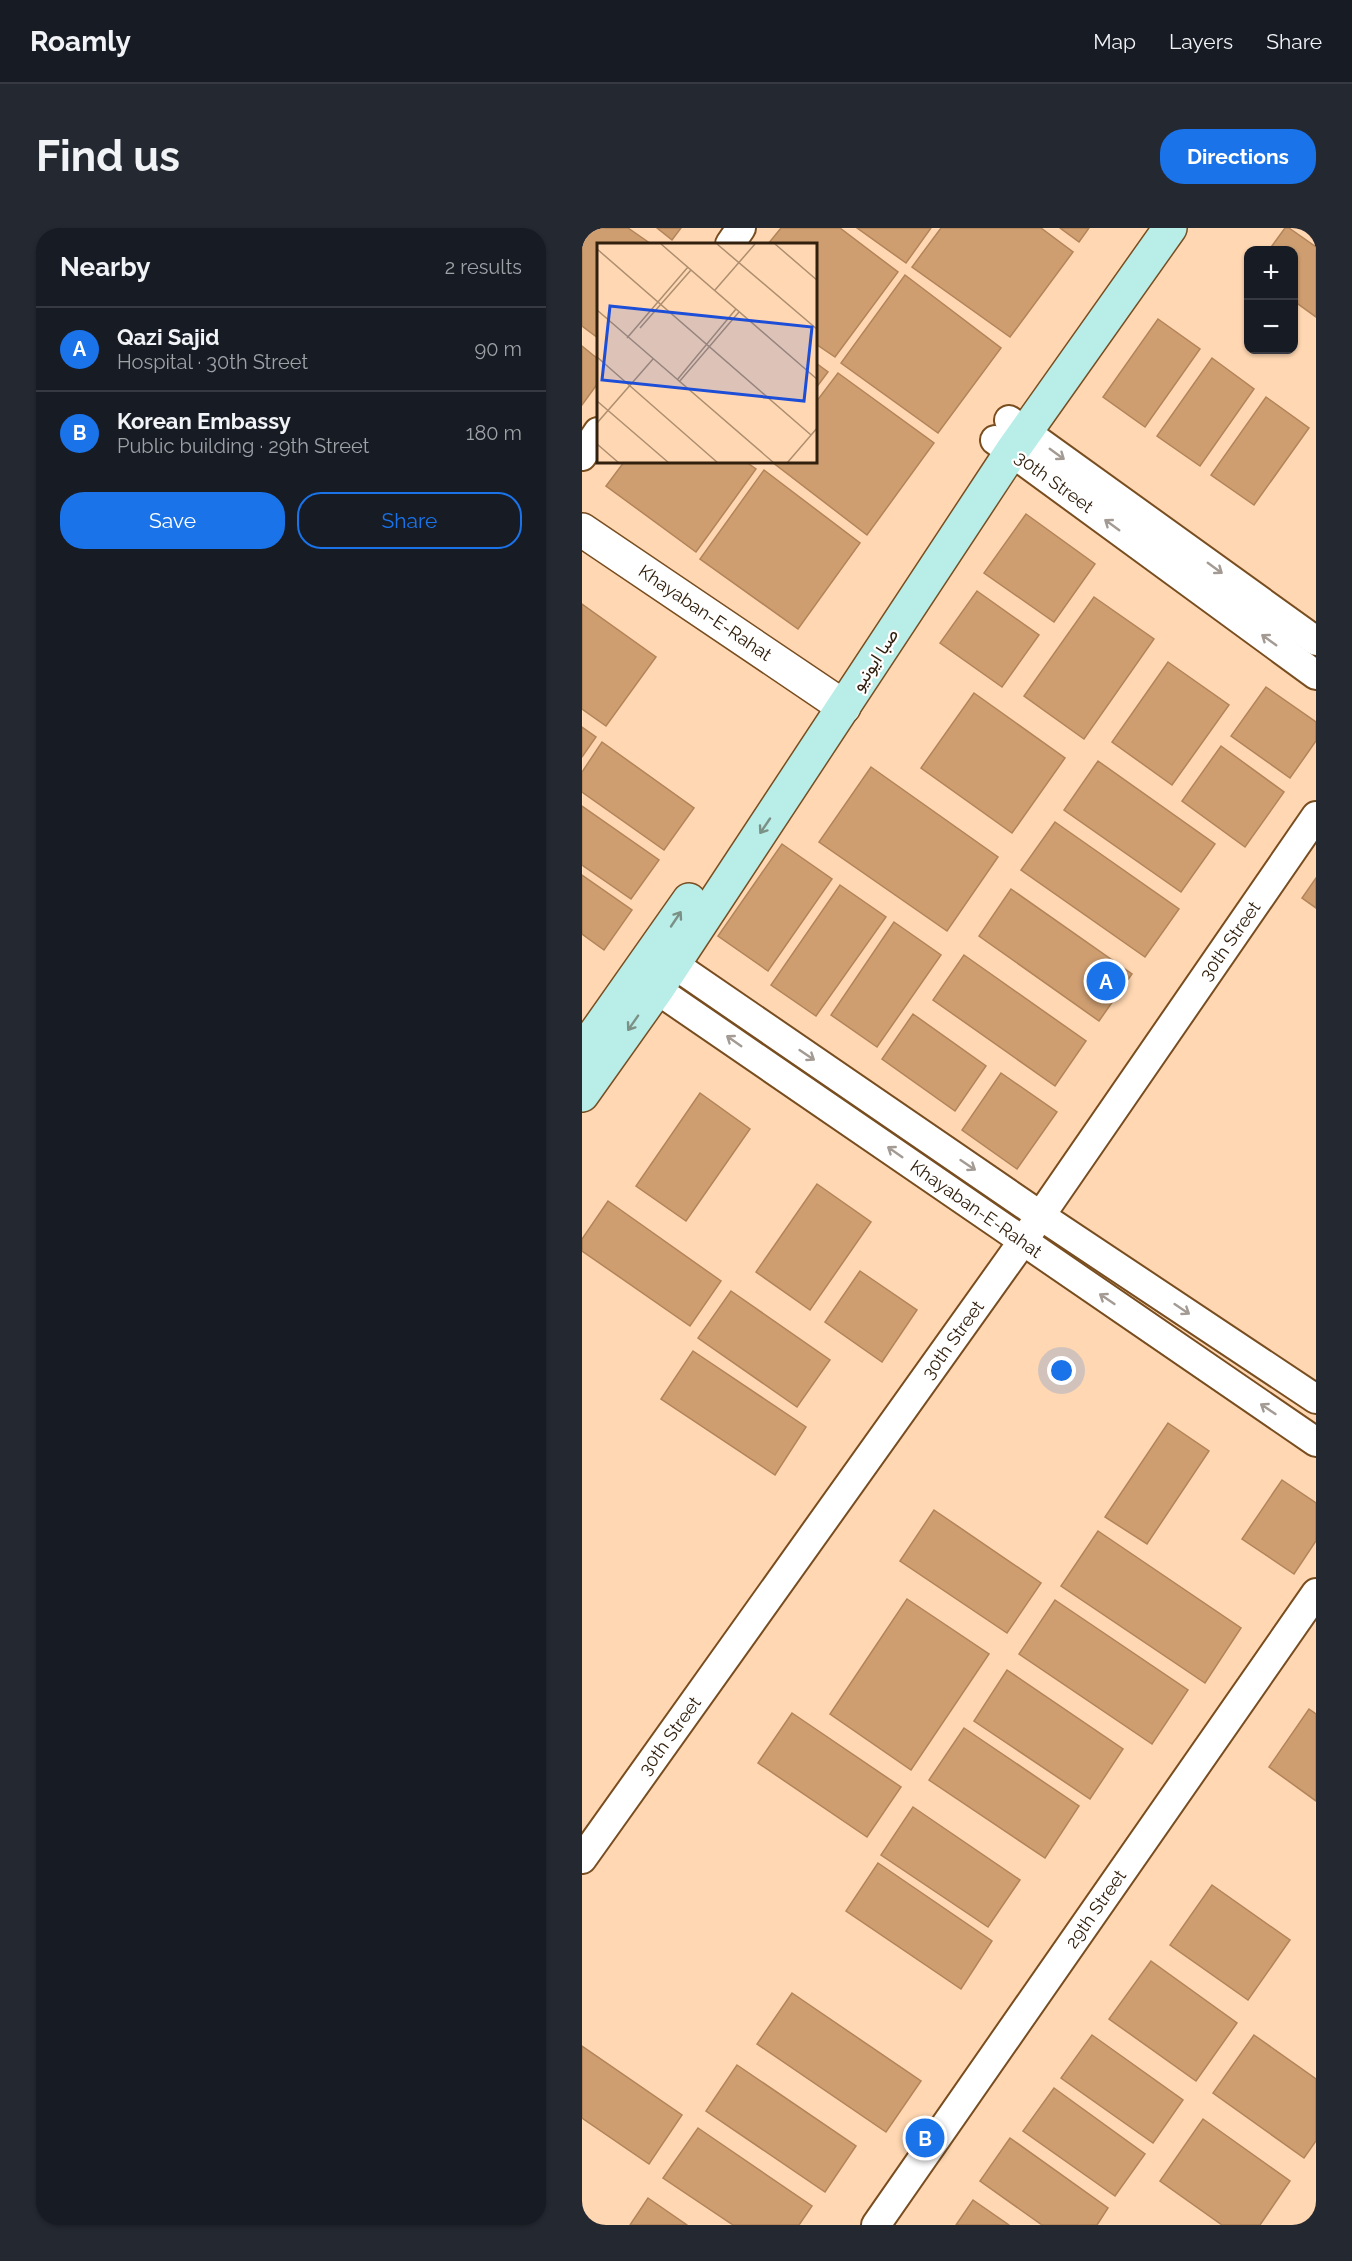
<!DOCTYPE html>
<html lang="en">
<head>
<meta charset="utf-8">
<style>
	:root { --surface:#171b24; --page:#242831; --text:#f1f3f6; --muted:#9ea1a6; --line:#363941; --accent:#1a73e8 }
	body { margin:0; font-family:Raleway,Vazirmatn,sans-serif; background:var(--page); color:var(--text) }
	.controls { position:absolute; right:18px; top:18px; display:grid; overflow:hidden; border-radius:12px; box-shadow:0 2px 4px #0004 }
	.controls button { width:54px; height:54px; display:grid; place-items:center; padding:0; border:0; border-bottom:2px solid var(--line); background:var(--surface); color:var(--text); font:30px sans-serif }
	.you { position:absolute; left:480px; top:1143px; width:21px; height:21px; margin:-15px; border:4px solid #fff; border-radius:50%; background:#1a73e8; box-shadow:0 0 0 9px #1a73e833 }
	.badge { display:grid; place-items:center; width:39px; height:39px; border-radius:50%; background:var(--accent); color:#fff; font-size:20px; font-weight:700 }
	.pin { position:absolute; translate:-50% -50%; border:3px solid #fff; box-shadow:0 2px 6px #0006 }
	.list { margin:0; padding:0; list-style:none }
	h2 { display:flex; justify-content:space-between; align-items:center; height:78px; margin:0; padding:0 24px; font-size:26px }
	h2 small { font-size:20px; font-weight:400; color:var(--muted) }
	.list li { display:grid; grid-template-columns:39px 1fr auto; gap:18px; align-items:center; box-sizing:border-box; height:84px; padding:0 24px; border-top:2px solid var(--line) }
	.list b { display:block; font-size:22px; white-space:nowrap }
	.list p { margin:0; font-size:20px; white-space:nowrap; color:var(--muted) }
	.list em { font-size:20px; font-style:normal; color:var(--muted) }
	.actions { display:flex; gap:12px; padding:18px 24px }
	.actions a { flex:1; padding:14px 0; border:2px solid var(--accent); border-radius:24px; text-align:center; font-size:21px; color:var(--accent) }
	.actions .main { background:var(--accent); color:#fff }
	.map { position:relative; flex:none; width:734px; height:1997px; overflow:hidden; border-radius:24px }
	header { display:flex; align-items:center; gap:36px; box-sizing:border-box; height:84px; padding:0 30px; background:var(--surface); border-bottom:2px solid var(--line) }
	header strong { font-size:28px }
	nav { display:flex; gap:33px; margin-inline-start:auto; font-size:21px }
	.intro { display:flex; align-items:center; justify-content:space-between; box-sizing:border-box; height:144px; padding:0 36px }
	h1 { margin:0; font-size:42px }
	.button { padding:15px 27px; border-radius:24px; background:var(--accent); color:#fff; font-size:21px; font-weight:700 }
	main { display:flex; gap:36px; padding:0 36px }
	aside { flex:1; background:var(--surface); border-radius:24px; box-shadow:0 2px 4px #0004 }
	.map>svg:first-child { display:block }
	.building { fill:#ce9e71; stroke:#b28458; stroke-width:1.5 }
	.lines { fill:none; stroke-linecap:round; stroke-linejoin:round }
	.minor-casing { stroke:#784e21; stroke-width:32 }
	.tertiary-casing { stroke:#784e21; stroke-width:36 }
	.secondary-casing { stroke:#784e21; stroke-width:36 }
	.minor { stroke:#fff; stroke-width:28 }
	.tertiary { stroke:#fff; stroke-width:33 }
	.secondary { stroke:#b8ede8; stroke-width:33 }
	.oneway { stroke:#a39b93 }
	.oneway2 { stroke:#7c9186 }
	.labels { text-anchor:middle; stroke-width:4.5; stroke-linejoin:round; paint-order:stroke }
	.street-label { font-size:18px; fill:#32200e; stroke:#fff }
	.inset-road { fill:none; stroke:#ad8e70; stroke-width:1.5 }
	.view { fill:#1d4ed8; fill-opacity:0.15; stroke:#1d4ed8; stroke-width:3 }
	.inset-edge { fill:none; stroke:#32200e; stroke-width:3 }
</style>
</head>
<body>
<header>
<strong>Roamly</strong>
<nav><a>Map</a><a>Layers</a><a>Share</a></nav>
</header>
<div class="intro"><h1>Find us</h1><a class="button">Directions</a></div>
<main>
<aside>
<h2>Nearby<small>2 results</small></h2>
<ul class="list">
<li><span class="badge">A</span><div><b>Qazi Sajid</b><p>Hospital · 30th Street</p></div><em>90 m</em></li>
<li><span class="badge">B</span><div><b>Korean Embassy</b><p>Public building · 29th Street</p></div><em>180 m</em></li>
</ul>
<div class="actions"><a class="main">Save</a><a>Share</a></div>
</aside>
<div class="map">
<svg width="734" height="1997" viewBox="0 0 734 1997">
	<rect width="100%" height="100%" fill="#ffd7b2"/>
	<g class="building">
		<polygon points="0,0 46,0 69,16 16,16 16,110 0,98"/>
		<polygon points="75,0 99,0 90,12"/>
		<polygon points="199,0 258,0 316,44 253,129 234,116 234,16 186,16"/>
		<polygon points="275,0 349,0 324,35"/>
		<polygon points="359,0 459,0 491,24 428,109 330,39"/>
		<polygon points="478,0 507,0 497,14"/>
		<polygon points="703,0 707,0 734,19 734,89 712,73 712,22 687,22"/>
		<polygon points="323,47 419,120 356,205 259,135"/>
		<polygon points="576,91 618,121 563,199 521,169"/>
		<polygon points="0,118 16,131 16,155 0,177"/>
		<polygon points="630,130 672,161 618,238 575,208"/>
		<polygon points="234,135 246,144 234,160"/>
		<polygon points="256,145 352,215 285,307 190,234 234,234 234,174"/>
		<polygon points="684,169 727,200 672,277 629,247"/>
		<polygon points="42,234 164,234 174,241 114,324 24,258"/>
		<polygon points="182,242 278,315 216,401 118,331"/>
		<polygon points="444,286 513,336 472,394 402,345"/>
		<polygon points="395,363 457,407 420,459 358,415"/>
		<polygon points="512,369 572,411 502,511 442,468"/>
		<polygon points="0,376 74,429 24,498 0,481"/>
		<polygon points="586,434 647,477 590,557 530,514"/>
		<polygon points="684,459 734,494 734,513 708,550 649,508"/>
		<polygon points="392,465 483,530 430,605 339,540"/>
		<polygon points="0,499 14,509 0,529"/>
		<polygon points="20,514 112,580 82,622 0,564 0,544"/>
		<polygon points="639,518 702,564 663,619 600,573"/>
		<polygon points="516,533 633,616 599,664 482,582"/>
		<polygon points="289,539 416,629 365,703 237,614"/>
		<polygon points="0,578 77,632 49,671 0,637"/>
		<polygon points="473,594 597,681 563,729 439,642"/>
		<polygon points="200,616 250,651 186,743 136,708"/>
		<polygon points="0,647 50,682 22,722 0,706"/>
		<polygon points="734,650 734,680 720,670"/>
		<polygon points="258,657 304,689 234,788 189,757"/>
		<polygon points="429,661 550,746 517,793 397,708"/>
		<polygon points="312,694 359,727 295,819 249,787"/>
		<polygon points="382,727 504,813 473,858 351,772"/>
		<polygon points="331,786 404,838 373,883 300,831"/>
		<polygon points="419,845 475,884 435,941 380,902"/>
		<polygon points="118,865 168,901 104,993 54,958"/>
		<polygon points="235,956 289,994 228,1082 174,1044"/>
		<polygon points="26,973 139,1053 108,1098 0,1023 0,1011"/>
		<polygon points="278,1043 335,1082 300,1134 243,1094"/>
		<polygon points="149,1063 248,1132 215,1179 116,1110"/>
		<polygon points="111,1123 224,1199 193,1247 79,1171"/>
		<polygon points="586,1195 627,1223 565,1316 523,1289"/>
		<polygon points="700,1252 734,1275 734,1313 712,1346 660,1311"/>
		<polygon points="352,1282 459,1355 425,1405 318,1333"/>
		<polygon points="516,1303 659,1400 623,1455 479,1358"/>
		<polygon points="325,1371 407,1426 329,1542 248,1486"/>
		<polygon points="473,1372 606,1462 570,1516 437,1426"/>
		<polygon points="425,1442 541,1521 508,1571 392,1493"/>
		<polygon points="727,1481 734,1486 734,1573 687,1539"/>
		<polygon points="210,1485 319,1559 285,1609 176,1535"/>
		<polygon points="382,1500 497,1578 463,1630 347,1552"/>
		<polygon points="331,1579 438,1652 406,1699 299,1627"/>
		<polygon points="296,1635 410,1713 379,1761 264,1683"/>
		<polygon points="630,1657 708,1712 666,1772 588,1717"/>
		<polygon points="569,1733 655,1795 614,1853 527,1791"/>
		<polygon points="210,1765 339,1853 304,1904 175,1816"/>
		<polygon points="510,1807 601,1872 571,1915 479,1850"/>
		<polygon points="672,1807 734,1851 734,1913 722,1930 631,1865"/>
		<polygon points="0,1818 100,1887 67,1936 0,1890"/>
		<polygon points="155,1837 274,1918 243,1964 124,1883"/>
		<polygon points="472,1860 563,1926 533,1968 441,1903"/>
		<polygon points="621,1891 708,1953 678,1997 640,1997 578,1953"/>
		<polygon points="116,1900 230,1978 217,1997 151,1997 81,1950"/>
		<polygon points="428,1910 526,1980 515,1997 460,1997 398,1953"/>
		<polygon points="66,1970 105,1997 48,1997"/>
		<polygon points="391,1972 427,1997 374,1997"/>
	</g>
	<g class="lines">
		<g class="minor-casing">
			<g id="minor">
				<polyline points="148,16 159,0"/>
				<polyline points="427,192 734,413"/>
				<polyline points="413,212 734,447"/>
				<polyline points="0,228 16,204"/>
				<polyline points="74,724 459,988 734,1171"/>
				<polyline points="58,750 734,1214"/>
				<polyline points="0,1631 441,1013 734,588"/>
				<polyline points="294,1997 734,1365"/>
			</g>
		</g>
		<g class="tertiary-casing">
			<polyline id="tertiary" points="0,302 262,479"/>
		</g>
		<g class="secondary-casing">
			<g id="secondary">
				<polyline points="0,824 107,672"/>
				<polyline points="0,867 76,760 430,223 588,0"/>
			</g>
		</g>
		<use href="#minor" class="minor"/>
		<use href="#tertiary" class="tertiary"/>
		<use href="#secondary" class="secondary"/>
	</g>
	<defs><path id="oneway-shaft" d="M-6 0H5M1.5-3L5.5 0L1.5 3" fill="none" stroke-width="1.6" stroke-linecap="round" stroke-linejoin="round" transform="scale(1.5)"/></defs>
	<g class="oneway">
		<use href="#oneway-shaft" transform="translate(475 226) rotate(36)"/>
		<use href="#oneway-shaft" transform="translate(530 297) rotate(-144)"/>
		<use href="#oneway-shaft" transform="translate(633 340) rotate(36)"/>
		<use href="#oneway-shaft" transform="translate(687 412) rotate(-144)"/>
		<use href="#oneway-shaft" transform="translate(152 813) rotate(-145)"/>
		<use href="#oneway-shaft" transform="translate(225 827) rotate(34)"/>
		<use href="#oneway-shaft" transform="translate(313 924) rotate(-145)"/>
		<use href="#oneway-shaft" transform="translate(386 937) rotate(34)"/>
		<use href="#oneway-shaft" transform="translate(525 1071) rotate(-146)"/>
		<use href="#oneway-shaft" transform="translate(600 1081) rotate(34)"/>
		<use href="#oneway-shaft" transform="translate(686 1181) rotate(-146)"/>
	</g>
	<g class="oneway2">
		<use href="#oneway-shaft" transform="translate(183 598) rotate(124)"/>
		<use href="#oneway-shaft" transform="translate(94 691) rotate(-56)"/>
		<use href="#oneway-shaft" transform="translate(51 795) rotate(125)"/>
	</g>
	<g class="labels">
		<g class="street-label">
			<text transform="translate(472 254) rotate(36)" y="6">30th Street</text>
			<text transform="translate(123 385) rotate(34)" y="6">Khayaban-E-Rahat</text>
			<text transform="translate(293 432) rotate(-57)" y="6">صبا ایونیو</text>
			<text transform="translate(648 713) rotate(-55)" y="6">30th Street</text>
			<text transform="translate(394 981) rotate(35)" y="6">Khayaban-E-Rahat</text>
			<text transform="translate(371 1112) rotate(-54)" y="6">30th Street</text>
			<text transform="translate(88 1508) rotate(-54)" y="6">30th Street</text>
			<text transform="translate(514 1681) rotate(-55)" y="6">29th Street</text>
		</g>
	</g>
	<g transform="translate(15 15)">
		<rect width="220" height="220" fill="#ffd7b2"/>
		<path class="inset-road" d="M64,1L221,137M120,1L221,87M178,1L221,38M0,6L214,192M118,47L158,1M0,67L177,220M43,85L94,27M30,95L91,24M0,114L121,220M80,137L139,66M82,139L142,69M0,158L72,220M0,180L56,116M0,201L22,220M190,220L221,184"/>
		<path class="view" d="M13,63L215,84L207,158L5,137Z"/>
		<rect width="220" height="220" class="inset-edge"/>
	</g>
</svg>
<div class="controls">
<button>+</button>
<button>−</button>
</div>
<div class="you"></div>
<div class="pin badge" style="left:524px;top:753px">A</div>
<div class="pin badge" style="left:343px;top:1910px">B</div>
</div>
</main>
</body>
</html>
